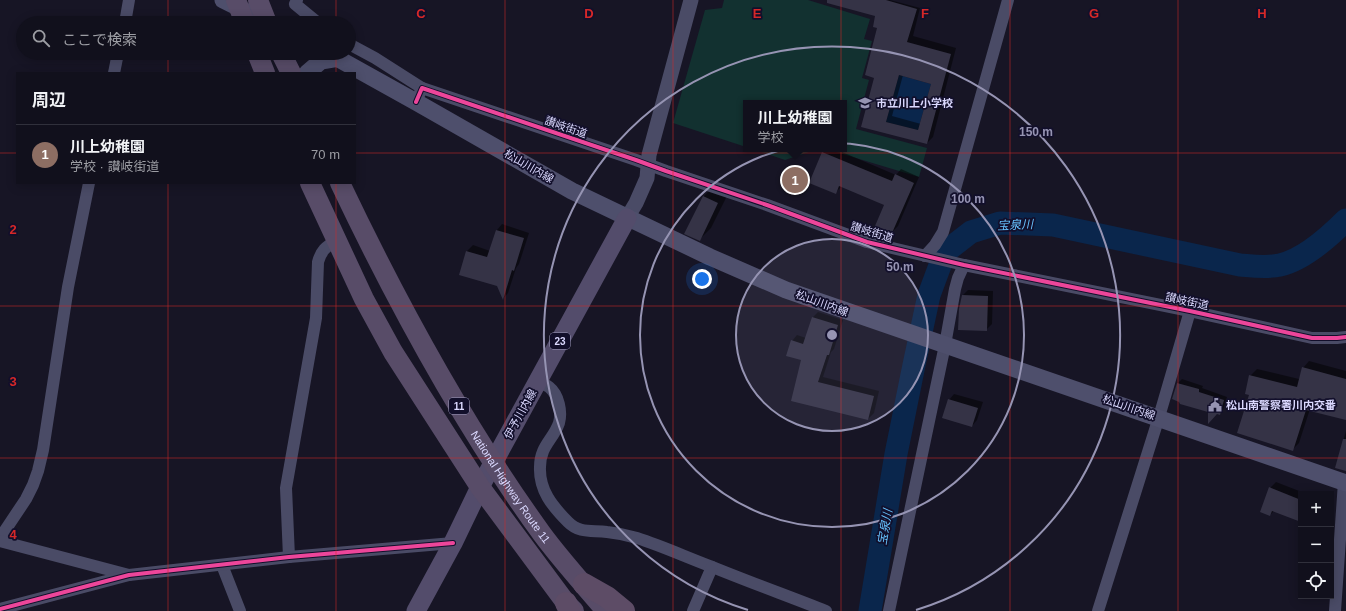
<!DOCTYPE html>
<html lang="ja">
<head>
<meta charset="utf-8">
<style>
	:root { --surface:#11101c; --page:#1a1925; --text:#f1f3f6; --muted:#9c9da3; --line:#30303b; --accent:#9694b3 }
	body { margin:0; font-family:Helvetica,"Noto Sans JP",sans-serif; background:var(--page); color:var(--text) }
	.controls { position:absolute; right:12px; bottom:12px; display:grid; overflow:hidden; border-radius:0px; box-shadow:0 2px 10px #0003 }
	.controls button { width:36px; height:36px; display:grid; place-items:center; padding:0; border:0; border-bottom:1px solid var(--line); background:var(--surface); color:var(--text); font:20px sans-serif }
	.you { position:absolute; left:702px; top:279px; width:14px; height:14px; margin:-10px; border:3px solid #fff; border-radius:50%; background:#1a73e8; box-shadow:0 0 0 6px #1a73e833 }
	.badge { display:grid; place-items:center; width:26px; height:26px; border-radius:50%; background:var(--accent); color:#fff; font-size:13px; font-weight:700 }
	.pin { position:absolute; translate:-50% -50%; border:2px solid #fff; box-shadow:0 1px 4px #0006 }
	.popup { position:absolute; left:743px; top:100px; width:104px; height:52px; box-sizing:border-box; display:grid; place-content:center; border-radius:0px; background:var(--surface); filter:drop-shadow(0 1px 3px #0005); font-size:13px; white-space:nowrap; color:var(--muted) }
	.popup b { font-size:15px; color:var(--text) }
	.popup::after { content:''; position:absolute; left:50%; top:100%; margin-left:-8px; border:8px solid transparent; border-top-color:var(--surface) }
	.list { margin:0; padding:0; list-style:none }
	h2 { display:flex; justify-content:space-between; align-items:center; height:52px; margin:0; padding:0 16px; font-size:17px }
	h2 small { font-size:13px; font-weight:400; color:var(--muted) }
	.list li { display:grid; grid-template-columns:26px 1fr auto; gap:12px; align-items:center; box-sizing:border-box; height:60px; padding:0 16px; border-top:1px solid var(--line) }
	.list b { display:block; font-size:15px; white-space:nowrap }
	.list p { margin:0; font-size:13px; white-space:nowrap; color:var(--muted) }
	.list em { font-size:13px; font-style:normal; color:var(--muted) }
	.icon { flex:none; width:22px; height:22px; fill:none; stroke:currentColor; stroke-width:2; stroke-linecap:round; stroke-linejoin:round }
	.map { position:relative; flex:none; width:1346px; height:611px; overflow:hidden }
	.search { position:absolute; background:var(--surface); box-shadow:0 2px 10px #0003; left:16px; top:16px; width:340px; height:44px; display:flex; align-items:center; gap:10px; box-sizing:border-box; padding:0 14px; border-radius:22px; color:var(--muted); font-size:15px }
	.panel { position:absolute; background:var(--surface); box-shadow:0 2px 10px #0003; left:16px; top:72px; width:340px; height:112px; border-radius:0px }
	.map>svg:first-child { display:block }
	.green { fill:#123130 }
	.water { fill:#0a264c }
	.shadow { fill:#0007; fill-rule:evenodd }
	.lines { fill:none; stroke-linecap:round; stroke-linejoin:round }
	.river { stroke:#0a264c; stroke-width:23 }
	.building { fill:#353346; fill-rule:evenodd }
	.minor { stroke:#4a4b66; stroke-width:12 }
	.tertiary { stroke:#4a4b66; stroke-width:15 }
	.secondary { stroke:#4e4f6c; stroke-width:17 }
	.primary { stroke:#534c6b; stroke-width:19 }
	.trunk { stroke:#584c68; stroke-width:20 }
	.motorway { stroke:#5d4c66; stroke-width:22 }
	.cycleway-casing { stroke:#120f2b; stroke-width:6 }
	.cycleway { stroke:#ed469a; stroke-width:4 }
	.grid { fill:none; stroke:#d62828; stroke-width:1; stroke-opacity:0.55 }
	.ring { fill:none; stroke:#9694b3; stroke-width:2 }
	.labels { text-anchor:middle; stroke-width:3.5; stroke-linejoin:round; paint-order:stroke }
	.shield { fill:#120f2b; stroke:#9f9cbf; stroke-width:1 }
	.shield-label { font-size:10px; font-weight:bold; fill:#dbd9ff }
	.poi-label { font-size:11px; font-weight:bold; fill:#dbd9ff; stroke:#120f2b; text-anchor:start }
	.street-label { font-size:11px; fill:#dbd9ff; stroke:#120f2b }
	.water-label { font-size:12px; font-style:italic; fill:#67c3ff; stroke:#120f2b }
	.grid-label { font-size:13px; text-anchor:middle; font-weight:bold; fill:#d62828; stroke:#120f2b; stroke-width:3.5; stroke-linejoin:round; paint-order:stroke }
	.centre { fill:#9694b3; stroke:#120f2b; stroke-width:2 }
	.ring-label { font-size:12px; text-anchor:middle; font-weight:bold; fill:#9694b3; stroke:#120f2b; stroke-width:3.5; stroke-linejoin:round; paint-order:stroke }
</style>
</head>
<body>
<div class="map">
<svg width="1346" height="611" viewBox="0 0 1346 611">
	<rect width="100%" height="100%" fill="#171525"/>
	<g class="green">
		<polygon points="724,0 808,0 870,19 864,39 872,41 862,78 869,80 856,129 927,148 919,177 826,149 844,149 844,103 746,103 746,147 673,123 705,10 722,8"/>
		<polygon points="752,149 818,149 785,160"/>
	</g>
	<polygon class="water" points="899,75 931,84 918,130 886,122"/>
	<g class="shadow">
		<path d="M830,0H890L920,8L913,36L956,48L933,137L927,143L862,126L875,77L878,27L877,16ZM903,75L932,83L921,124L892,116Z"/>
		<polygon points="826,149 835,149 896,175 901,169 919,177 898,226 892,232 885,205 842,186 835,193 810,183 823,152"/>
		<polygon points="715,185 729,192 711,228 699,240 704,196"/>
		<polygon points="502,224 529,233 519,264 516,268 508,293 503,299 498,285 460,274 467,251 473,245 490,251 497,230"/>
		<polygon points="968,290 993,291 992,324 986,330 962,296"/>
		<polygon points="818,312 843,320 834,349 831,352 823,377 879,391 874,413 868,419 792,400 802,360 792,341 797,335 806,338 812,318"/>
		<polygon points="1309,361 1346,371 1346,419 1310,409 1299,443 1292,450 1250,394 1250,376 1257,369 1299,379 1303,368"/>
		<polygon points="1182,379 1203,386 1202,388 1227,397 1223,410 1220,413 1209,412 1173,399 1178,383"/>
		<polygon points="954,394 983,402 977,420 972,426 949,400"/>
		<polygon points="1346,431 1346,470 1336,467"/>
		<polygon points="1276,482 1307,494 1301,494 1301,518 1274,511 1270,515 1270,488"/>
	</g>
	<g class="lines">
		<path class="river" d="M870,611L896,454L914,365L929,295L945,252L971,232L1000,223L1053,225L1240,265C1253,266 1267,268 1280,265C1303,260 1330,236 1346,220"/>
	</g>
	<g class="building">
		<path d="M827,0H886L917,9L907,42L951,54L927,144L861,127L874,78L865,75L877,28L873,27L875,16L827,3ZM899,75L931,84L918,130L886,122Z"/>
		<polygon points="822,152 892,181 895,174 914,183 892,233 875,226 884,205 839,186 836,194 809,183"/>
		<polygon points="703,196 718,203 700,241 684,234"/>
		<polygon points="496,230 524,238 514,271 512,270 503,300 497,286 459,275 466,251 487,257"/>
		<polygon points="962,295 988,296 987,331 958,330 959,309"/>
		<polygon points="812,317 838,325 829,355 827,355 818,382 874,396 868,420 791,401 801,360 786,356 791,340 803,344"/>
		<polygon points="1302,367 1346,379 1346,420 1306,410 1293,451 1237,433 1249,395 1245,394 1249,375 1297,387"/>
		<polygon points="1177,383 1199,389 1199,392 1224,400 1220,415 1217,414 1208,424 1208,412 1180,404 1179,402 1172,399"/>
		<polygon points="948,399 978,408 972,427 942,418"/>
		<polygon points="1343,439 1346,439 1346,471 1335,468"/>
		<polygon points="1269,487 1301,500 1301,522 1272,511 1270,516 1260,512"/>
	</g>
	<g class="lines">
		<g class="minor">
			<polyline points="297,0 295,4 318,23"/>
			<polyline points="125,23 129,0"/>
			<polyline points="349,44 375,58 422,88"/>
			<polyline points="114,73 118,53"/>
			<polyline points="416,102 422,88 636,160 666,171 767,205 867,242 964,265 1190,311 1312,338 1337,338 1346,337"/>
			<polyline points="925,256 935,245 943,232 1008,0"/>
			<path d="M539,381C542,383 546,385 549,387C559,395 562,412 559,423C553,440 540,446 540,467C539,490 552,506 568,522C580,534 592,530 607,532C617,533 627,535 637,538C662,546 686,557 710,566C749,582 788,596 826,611"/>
			<polyline points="0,538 26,499 33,485 38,471 43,450 68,287 89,183"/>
			<polyline points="0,541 129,575"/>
			<path d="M289,557L286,488L316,318L318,262C321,251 326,246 336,241"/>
			<polyline points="222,565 240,611"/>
			<polyline points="0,609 129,575 289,557 453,543"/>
			<polyline points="693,611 712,567"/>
			<polyline points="889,611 945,345 955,289 958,278 964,265"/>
			<polyline points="1098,611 1159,417 1190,311"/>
			<polyline points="1335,611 1344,482"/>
		</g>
		<polyline class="tertiary" points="627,218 636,203 647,178 649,155 691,0"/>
		<g class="secondary">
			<polyline points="223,0 247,12"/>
			<polyline points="328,53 416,102 572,191 710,257 786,290 1346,483"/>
			<polyline points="307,73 321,61 339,58"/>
		</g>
		<polyline class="primary" points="416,611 453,543 480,487 627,218"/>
		<g class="trunk">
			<polyline points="236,0 245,23"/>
			<polyline points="258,0 267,23"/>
			<polyline points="257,53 265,73"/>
			<polyline points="281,53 291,73"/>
			<polyline points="310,183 364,299 393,352 480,487 566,603 574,611"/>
			<path id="s1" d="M340,183C398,305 463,425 542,534C562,561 585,586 606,611"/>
		</g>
		<g class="motorway">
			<polyline points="584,584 607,597 624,611"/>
			<polyline points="566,603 570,611"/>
		</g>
		<g class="cycleway-casing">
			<g id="cycleway">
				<polyline points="416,102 422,88 636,160 666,171 767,205 867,242 964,265 1190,311 1312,338 1337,338 1346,337"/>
				<polyline points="0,609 129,575 289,557 453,543"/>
			</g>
		</g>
		<use href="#cycleway" class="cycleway"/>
	</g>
	<path class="grid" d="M168,0V23M336,0V23M505,0V611M673,0V611M841,0V611M1010,0V611M1178,0V611M168,53V73M336,53V73M0,153H17M355,153H1346M168,183V611M336,183V611M0,306H1346M0,458H1346"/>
	<circle cx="832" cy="335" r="96" fill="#9694b3" fill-opacity=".12"/>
	<g class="ring">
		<circle cx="832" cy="335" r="96"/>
		<circle cx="832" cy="335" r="192"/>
		<path d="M748 610A288 288 0 1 1 916 610"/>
	</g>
	<defs>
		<g id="school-bare" transform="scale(1.08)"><path d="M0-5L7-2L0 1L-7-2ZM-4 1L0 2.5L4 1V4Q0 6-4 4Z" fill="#9694b3" stroke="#120f2b" stroke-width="2.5" paint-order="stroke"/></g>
		<g id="civic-bare" transform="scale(1.08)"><path d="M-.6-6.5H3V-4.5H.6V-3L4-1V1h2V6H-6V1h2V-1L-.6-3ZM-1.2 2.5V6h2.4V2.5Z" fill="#9694b3" stroke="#120f2b" stroke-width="2.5" paint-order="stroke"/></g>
	</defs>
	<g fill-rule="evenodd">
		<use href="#school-bare" x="865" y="103"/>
		<use href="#civic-bare" x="1215" y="405"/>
	</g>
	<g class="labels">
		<g class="shield">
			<rect x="550" y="333" width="20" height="16" rx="3"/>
			<rect x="449" y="398" width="20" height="16" rx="3"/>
		</g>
		<g class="shield-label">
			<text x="560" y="345">23</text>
			<text x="459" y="410">11</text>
		</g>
		<g class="poi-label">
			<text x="876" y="107">市立川上小学校</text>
			<text x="1226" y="409">松山南警察署川内交番</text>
		</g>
		<g class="street-label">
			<text transform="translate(566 127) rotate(19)" y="4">讃岐街道</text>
			<text transform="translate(529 166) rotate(30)" y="4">松山川内線</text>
			<text transform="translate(872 232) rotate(17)" y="4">讃岐街道</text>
			<text transform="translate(1187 301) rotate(12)" y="4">讃岐街道</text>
			<text transform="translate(822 303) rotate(20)" y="4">松山川内線</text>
			<text transform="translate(1129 407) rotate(19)" y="4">松山川内線</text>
			<text transform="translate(520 414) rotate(-61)" y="4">伊予川内線</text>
			<text dy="4" stroke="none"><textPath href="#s1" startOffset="349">National Highway Route 11</textPath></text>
		</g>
		<g class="water-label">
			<text transform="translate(1015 225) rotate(-2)" y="4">宝泉川</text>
			<text transform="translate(885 527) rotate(-80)" y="4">宝泉川</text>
		</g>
	</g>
	<g class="grid-label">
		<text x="421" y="18">C</text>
		<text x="589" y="18">D</text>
		<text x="757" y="18">E</text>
		<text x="925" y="18">F</text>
		<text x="1094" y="18">G</text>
		<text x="1262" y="18">H</text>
		<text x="13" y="234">2</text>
		<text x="13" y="386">3</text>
		<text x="13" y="539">4</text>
	</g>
	<circle cx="832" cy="335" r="6" class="centre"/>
	<g class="ring-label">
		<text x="1036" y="136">150 m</text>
		<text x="968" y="203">100 m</text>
		<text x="900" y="271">50 m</text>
	</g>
</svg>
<div class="controls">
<button>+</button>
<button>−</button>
<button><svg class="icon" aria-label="locate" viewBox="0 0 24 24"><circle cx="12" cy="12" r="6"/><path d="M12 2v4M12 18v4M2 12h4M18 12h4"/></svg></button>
</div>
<div class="you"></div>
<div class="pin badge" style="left:795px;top:180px;background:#8d6e63">1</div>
<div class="popup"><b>川上幼稚園</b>学校</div>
<div class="search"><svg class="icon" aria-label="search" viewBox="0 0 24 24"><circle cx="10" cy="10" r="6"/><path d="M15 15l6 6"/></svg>ここで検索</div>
<section class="panel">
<h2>周辺<small></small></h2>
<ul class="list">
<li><span class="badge" style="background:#8d6e63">1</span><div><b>川上幼稚園</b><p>学校 · 讃岐街道</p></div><em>70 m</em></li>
</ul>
</section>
</div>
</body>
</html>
